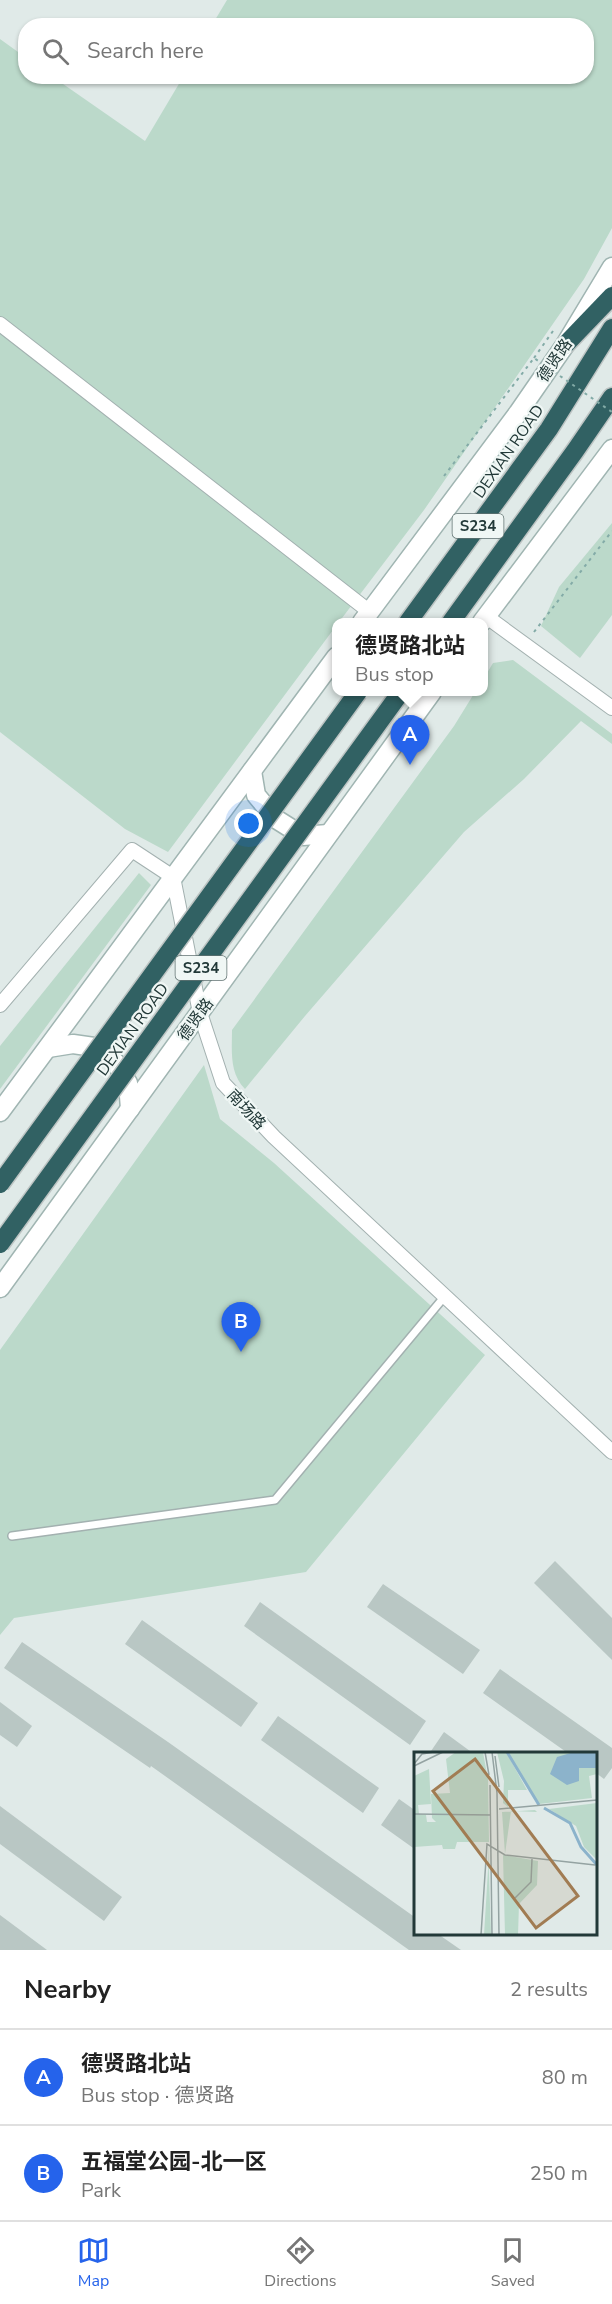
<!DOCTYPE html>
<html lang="en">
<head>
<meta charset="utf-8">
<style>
	:root { --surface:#fff; --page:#f6f6f6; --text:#222; --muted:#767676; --line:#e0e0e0; --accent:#2563eb }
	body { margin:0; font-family:"Nunito Sans","Noto Sans SC",sans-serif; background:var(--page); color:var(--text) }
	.you { position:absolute; left:249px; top:824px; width:21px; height:21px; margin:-15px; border:4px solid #fff; border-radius:50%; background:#1a73e8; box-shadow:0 0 0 9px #1a73e833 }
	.badge { display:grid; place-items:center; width:39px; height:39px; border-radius:50%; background:var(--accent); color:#fff; font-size:20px; font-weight:700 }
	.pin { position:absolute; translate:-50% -50px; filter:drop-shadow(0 2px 3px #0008) }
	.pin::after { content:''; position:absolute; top:32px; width:21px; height:18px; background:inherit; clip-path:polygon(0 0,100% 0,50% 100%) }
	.popup { position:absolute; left:332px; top:618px; width:156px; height:78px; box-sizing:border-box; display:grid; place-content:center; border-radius:12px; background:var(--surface); filter:drop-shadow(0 2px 4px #0005); font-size:20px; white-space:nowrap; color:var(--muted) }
	.popup b { font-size:22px; color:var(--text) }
	.popup::after { content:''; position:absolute; left:50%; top:100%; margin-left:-12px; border:12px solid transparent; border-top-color:var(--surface) }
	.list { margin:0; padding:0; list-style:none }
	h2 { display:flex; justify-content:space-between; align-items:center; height:78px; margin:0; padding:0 24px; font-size:26px }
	h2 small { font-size:20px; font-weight:400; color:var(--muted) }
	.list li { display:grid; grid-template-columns:39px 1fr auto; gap:18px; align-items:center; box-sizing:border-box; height:96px; padding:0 24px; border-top:2px solid var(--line) }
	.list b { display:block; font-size:22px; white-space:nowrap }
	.list p { margin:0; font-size:20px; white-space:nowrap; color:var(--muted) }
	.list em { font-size:20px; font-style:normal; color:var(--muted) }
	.icon { flex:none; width:33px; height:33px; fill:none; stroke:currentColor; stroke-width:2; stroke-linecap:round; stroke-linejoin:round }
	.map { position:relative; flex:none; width:612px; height:1950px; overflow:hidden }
	.search { position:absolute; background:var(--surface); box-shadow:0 2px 4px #0004; left:18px; right:18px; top:18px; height:66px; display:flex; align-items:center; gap:15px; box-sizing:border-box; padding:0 21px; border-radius:24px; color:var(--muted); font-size:22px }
	.sheet { height:270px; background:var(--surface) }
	nav { display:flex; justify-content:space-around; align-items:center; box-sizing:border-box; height:84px; border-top:2px solid var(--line); background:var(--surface); font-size:16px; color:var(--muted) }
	nav a { display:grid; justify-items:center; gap:3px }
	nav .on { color:var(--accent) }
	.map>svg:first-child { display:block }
	.green { fill:#bbd9ca }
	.building { fill:#b9c7c4 }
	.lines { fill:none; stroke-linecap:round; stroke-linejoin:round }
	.lane-casing { stroke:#a3b1b0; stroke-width:10 }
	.street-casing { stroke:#a3b1b0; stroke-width:16 }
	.secondary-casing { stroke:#a0b5b2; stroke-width:21 }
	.highway-casing { stroke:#bdc4c3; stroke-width:21 }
	.path { stroke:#83aba7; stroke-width:2; stroke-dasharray:3 4.5; stroke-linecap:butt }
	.lane { stroke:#fff; stroke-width:7 }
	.street { stroke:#fff; stroke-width:14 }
	.secondary { stroke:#fff; stroke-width:18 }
	.highway { stroke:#316163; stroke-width:18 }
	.highway-bridge-casing { stroke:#bdc4c3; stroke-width:21; stroke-linecap:butt }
	.path-bridge { stroke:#83aba7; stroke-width:2; stroke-dasharray:3 4.5; stroke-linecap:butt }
	.highway-bridge { stroke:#316163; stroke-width:18 }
	.labels { text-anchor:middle; stroke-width:4.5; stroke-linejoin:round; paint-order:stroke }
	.shield { fill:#f0f7f5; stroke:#607271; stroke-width:1.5 }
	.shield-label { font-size:15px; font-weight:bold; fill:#223938 }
	.street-label { font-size:16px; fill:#223938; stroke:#f0f7f5 }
	.inset-river { fill:none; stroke:#8cb3cb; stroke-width:3 }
	.inset-road { fill:none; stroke:#94a3a2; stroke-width:1.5 }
	.view { fill:#a17c53; fill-opacity:0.15; stroke:#a17c53; stroke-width:3 }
	.inset-edge { fill:none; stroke:#223938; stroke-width:3 }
</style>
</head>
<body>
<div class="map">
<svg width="612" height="1950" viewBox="0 0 612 1950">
	<rect width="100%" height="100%" fill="#e0eae8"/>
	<g class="green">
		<polygon points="227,0 612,0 612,228 584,279 424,510 339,622 336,622 336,626 168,852 125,829 0,732 0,39 25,57 26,76 53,77 145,141 183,77 586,76 586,26 212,25"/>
		<polygon points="612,523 612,615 580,658 541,626 559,587"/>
		<path d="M513,660L612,734V744L581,721L524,779L464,832L305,1016L245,1089C229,1073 232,1050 232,1030L454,726L475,692H484V678L493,663Z"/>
		<polygon points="139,873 151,885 0,1089 0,1046"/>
		<polygon points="204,1065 220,1119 274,1163 485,1355 306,1572 14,1618 0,1635 0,1350"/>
	</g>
	<g class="building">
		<polygon points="555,1561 612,1618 612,1660 534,1583"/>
		<polygon points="383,1584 480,1650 463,1674 367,1607"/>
		<polygon points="260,1602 426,1721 410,1745 244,1626"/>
		<polygon points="142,1620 258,1703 241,1727 125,1644"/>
		<polygon points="22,1642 168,1742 416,1918 416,1934 438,1934 461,1950 409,1950 151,1766 150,1768 4,1668"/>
		<polygon points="500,1669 612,1748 612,1768 604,1779 596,1773 596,1754 569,1754 483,1693"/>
		<polygon points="0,1702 32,1726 17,1747 0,1735"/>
		<polygon points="278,1716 379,1788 363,1813 261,1740"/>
		<polygon points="444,1732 474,1754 429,1754"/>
		<polygon points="399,1799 416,1811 416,1850 381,1825"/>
		<polygon points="0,1806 122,1897 104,1921 0,1844"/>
		<polygon points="0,1915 47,1950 0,1950"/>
	</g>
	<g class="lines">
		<g class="lane-casing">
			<polyline id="lane" points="12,1536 275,1500 445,1296"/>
		</g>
		<g class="street-casing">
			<g id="street">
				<polyline points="0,324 370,612"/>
				<polyline points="487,617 612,708"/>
				<polyline points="0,1005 132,850 173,877 200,1013 223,1083 274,1137 612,1452"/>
			</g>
		</g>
		<g class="secondary-casing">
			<g id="secondary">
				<polyline points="362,622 518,413 565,345 612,267"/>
				<polyline points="482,622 612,449"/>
				<polyline points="252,771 256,795 276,819 303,836 328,834"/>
				<polyline points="48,1048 73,1044 94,1047 115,1062 128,1083 130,1109"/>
				<polyline points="0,1112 336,657"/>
				<polyline points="0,1288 432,692"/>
			</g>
		</g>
		<g class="highway-casing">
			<g id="highway">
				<polyline points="565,345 612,296"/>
				<polyline points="408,622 549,429 612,328"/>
				<polyline points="451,622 575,451 612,397"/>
			</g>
		</g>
		<g class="path">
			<polyline points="534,358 553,331"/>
			<polyline points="534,632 612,531"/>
		</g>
		<use href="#lane" class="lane"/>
		<use href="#street" class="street"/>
		<use href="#secondary" class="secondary"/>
		<use href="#highway" class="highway"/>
		<g class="highway-bridge-casing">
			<g id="highway-bridge">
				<polyline points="0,1184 358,692"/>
				<polyline points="0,1244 401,692"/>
			</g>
		</g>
		<polyline class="path-bridge" points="444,476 534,358 612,412"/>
		<use href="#highway-bridge" class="highway-bridge"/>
	</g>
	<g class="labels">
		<g class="shield">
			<rect x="452.5" y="514" width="51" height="24" rx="4.5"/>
			<rect x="175.5" y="956" width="51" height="24" rx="4.5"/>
		</g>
		<g class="shield-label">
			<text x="478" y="531">S234</text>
			<text x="201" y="973">S234</text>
		</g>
		<g class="street-label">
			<text transform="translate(554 360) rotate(-56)" y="6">德贤路</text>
			<text transform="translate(508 451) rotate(-55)" y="6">DEXIAN ROAD</text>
			<text transform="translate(195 1019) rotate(-54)" y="6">德贤路</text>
			<text transform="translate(132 1029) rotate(-54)" y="6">DEXIAN ROAD</text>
			<text transform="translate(247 1109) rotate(47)" y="6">南场路</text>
		</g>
	</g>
	<g transform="translate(414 1752)">
		<rect width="183" height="183" fill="#e0eae8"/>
		<path d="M42,0H69L74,28L75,90H43L41,97H29L28,93L0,95V24L15,17L17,52L4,53L5,62L12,63L13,70H22L18,66L17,42L36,41L32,7ZM83,0H92L113,38H94V55L89,51L90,29ZM94,0H183V22L175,24L178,46L125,52ZM183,51V108L170,95L162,74L135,57ZM121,58L123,60L97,59L91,102L88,60ZM74,93L77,183H70L74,118ZM89,103L124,109L123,133L105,152L104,183H91Z" fill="#bbd9ca"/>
		<path d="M160,0H183V16H165V29L153,33L136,22L143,5Z" fill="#8cb3cb"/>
		<path class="inset-river" d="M93,0L125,53M130,56L156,71L167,95L183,113"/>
		<path class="inset-road" d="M71,0L75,23M78,0L83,41L85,183M81,4L85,35M0,12L8,2L20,0M0,14L29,0M76,33L78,183M85,57L183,48M0,62L77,63M101,146L117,130L118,107M67,183L73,92L91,103L181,113"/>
		<path class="view" d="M61,7L164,144L122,176L19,39Z"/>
		<rect width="183" height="183" class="inset-edge"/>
	</g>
</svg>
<div class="you"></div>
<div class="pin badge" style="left:410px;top:765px">A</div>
<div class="popup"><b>德贤路北站</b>Bus stop</div>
<div class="pin badge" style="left:241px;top:1352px">B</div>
<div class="search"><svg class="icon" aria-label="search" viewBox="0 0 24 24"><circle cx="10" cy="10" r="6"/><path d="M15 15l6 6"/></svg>Search here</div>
</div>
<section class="sheet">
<h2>Nearby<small>2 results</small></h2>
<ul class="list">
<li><span class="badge">A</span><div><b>德贤路北站</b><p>Bus stop · 德贤路</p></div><em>80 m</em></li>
<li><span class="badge">B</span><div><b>五福堂公园-北一区</b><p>Park</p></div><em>250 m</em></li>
</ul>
</section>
<nav>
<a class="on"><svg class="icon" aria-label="map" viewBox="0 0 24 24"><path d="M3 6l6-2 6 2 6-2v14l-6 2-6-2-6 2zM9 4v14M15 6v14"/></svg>Map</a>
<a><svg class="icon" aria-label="directions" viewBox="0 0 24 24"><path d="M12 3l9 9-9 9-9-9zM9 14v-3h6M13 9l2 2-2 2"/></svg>Directions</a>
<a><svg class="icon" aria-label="saved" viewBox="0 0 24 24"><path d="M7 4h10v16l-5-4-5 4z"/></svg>Saved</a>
</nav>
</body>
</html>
